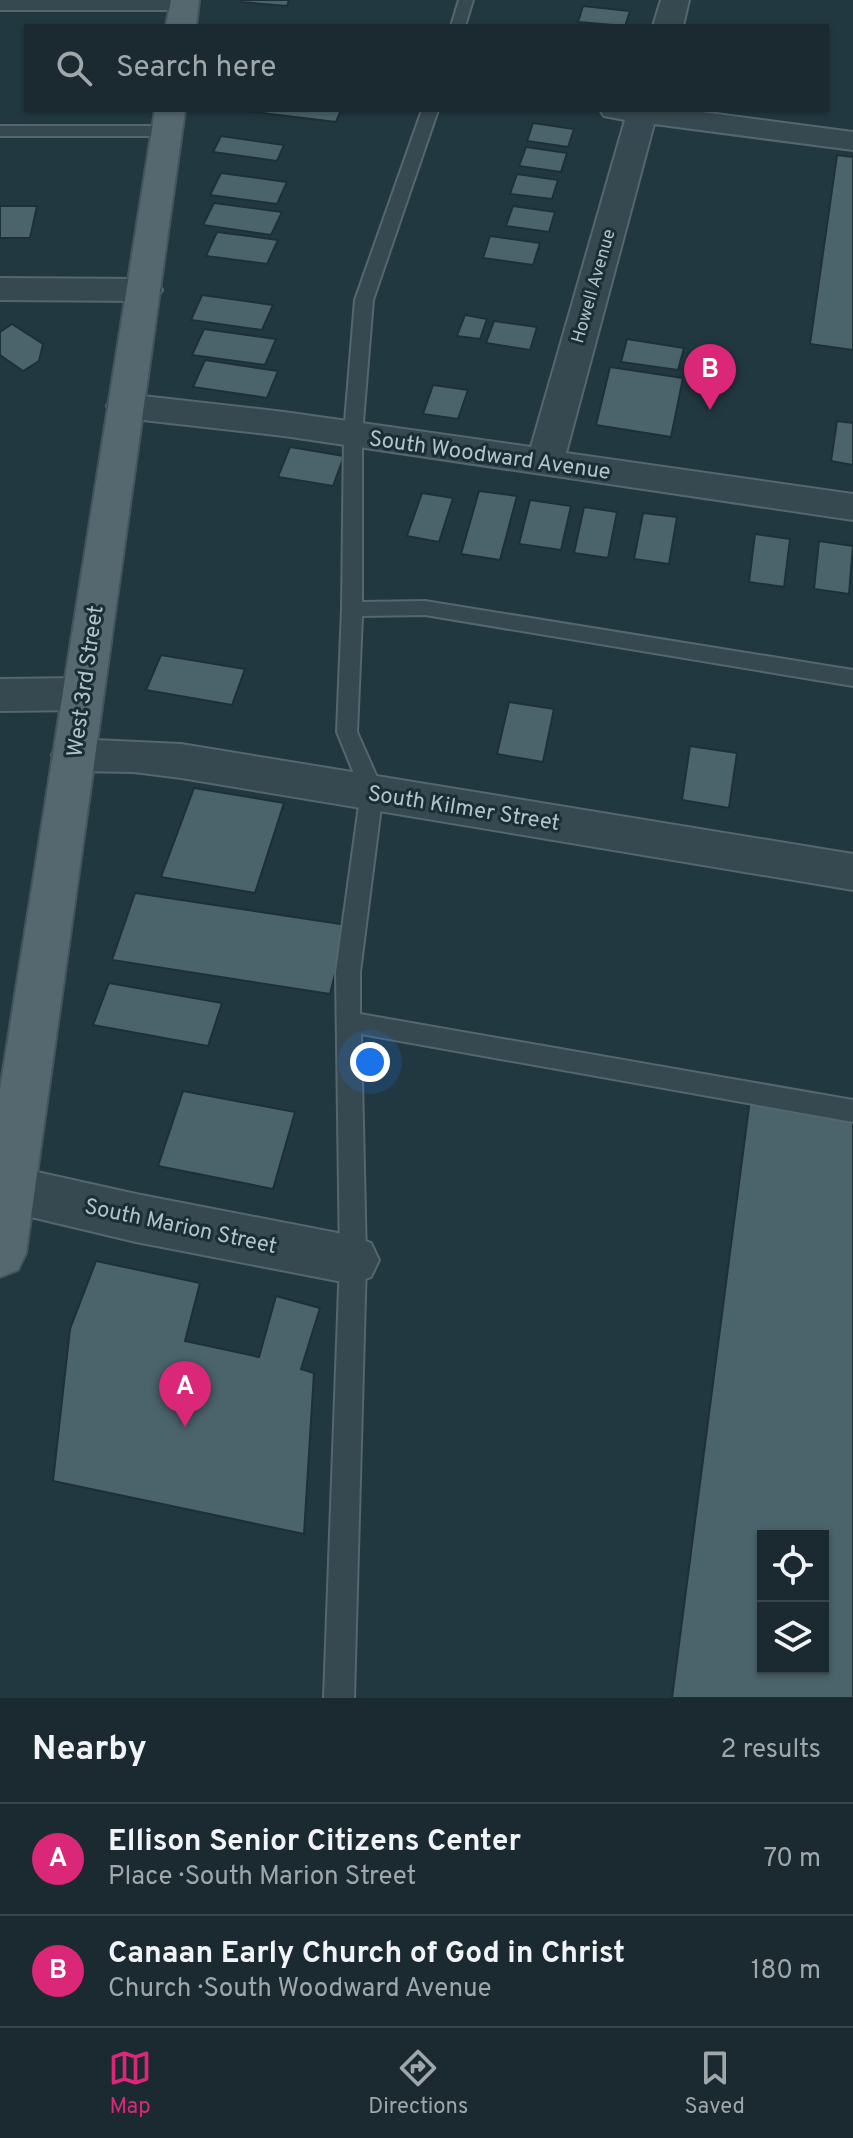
<!DOCTYPE html>
<html lang="en">
<head>
<meta charset="utf-8">
<style>
	:root { --surface:#1a2a30; --page:#27363c; --text:#f1f3f6; --muted:#9fa7ab; --line:#38464c; --accent:#db2777 }
	body { margin:0; font-family:Overpass,sans-serif; background:var(--page); color:var(--text) }
	.controls { position:absolute; right:24px; bottom:24px; display:grid; overflow:hidden; border-radius:0px; box-shadow:0 2px 6px #0004 }
	.controls button { width:72px; height:72px; display:grid; place-items:center; padding:0; border:0; border-bottom:2px solid var(--line); background:var(--surface); color:var(--text); font:40px sans-serif }
	.you { position:absolute; left:370px; top:1062px; width:28px; height:28px; margin:-20px; border:6px solid #fff; border-radius:50%; background:#1a73e8; box-shadow:0 0 0 12px #1a73e833 }
	.badge { display:grid; place-items:center; width:52px; height:52px; border-radius:50%; background:var(--accent); color:#fff; font-size:26px; font-weight:700 }
	.pin { position:absolute; translate:-50% -66px; filter:drop-shadow(0 2px 4px #0008) }
	.pin::after { content:''; position:absolute; top:42px; width:28px; height:24px; background:inherit; clip-path:polygon(0 0,100% 0,50% 100%) }
	.list { margin:0; padding:0; list-style:none }
	h2 { display:flex; justify-content:space-between; align-items:center; height:104px; margin:0; padding:0 32px; font-size:34px }
	h2 small { font-size:26px; font-weight:400; color:var(--muted) }
	.list li { display:grid; grid-template-columns:52px 1fr auto; gap:24px; align-items:center; box-sizing:border-box; height:112px; padding:0 32px; border-top:2px solid var(--line) }
	.list b { display:block; font-size:30px; white-space:nowrap }
	.list p { margin:0; font-size:26px; white-space:nowrap; color:var(--muted) }
	.list em { font-size:26px; font-style:normal; color:var(--muted) }
	.icon { flex:none; width:44px; height:44px; fill:none; stroke:currentColor; stroke-width:2; stroke-linecap:round; stroke-linejoin:round }
	.map { position:relative; flex:none; width:853px; height:1698px; overflow:hidden }
	.search { position:absolute; background:var(--surface); box-shadow:0 2px 6px #0004; left:24px; right:24px; top:24px; height:88px; display:flex; align-items:center; gap:20px; box-sizing:border-box; padding:0 28px; border-radius:0px; color:var(--muted); font-size:30px }
	.sheet { height:328px; background:var(--surface) }
	nav { display:flex; justify-content:space-around; align-items:center; box-sizing:border-box; height:112px; border-top:2px solid var(--line); background:var(--surface); font-size:22px; color:var(--muted) }
	nav a { display:grid; justify-items:center; gap:4px }
	nav .on { color:var(--accent) }
	.map>svg:first-child { display:block }
	.building { fill:#4b636b; stroke:#1e3037; stroke-width:2; fill-rule:evenodd }
	.lines { fill:none; stroke-linecap:round; stroke-linejoin:round }
	.lane-casing { stroke:#55666e; stroke-width:4 }
	.street-casing { stroke:#55666e; stroke-width:4 }
	.primary-casing { stroke:#43555c; stroke-width:4 }
	.lane { fill:#374950; fill-rule:evenodd }
	.street { fill:#374950; fill-rule:evenodd }
	.primary { fill:#556870; fill-rule:evenodd }
	.labels { text-anchor:middle; stroke-width:6; stroke-linejoin:round; paint-order:stroke }
	.far-street-label { font-size:18px; fill:#b3c3cb; stroke:#1c2e35 }
	.street-label { font-size:22px; fill:#b3c3cb; stroke:#1c2e35 }
</style>
</head>
<body>
<div class="map">
<svg width="853" height="1698" viewBox="0 0 853 1698">
	<rect width="100%" height="100%" fill="#223840"/>
	<g class="building">
		<polygon points="241,0 289,0 287,6 241,2"/>
		<polygon points="583,6 630,11 625,26 578,22"/>
		<polygon points="237,110 341,110 336,122"/>
		<polygon points="533,123 574,129 568,147 527,141"/>
		<polygon points="221,136 284,145 277,161 213,152"/>
		<polygon points="526,147 567,153 561,172 519,166"/>
		<polygon points="837,155 853,157 853,350 810,344"/>
		<polygon points="221,173 287,182 277,204 210,195"/>
		<polygon points="517,174 558,180 552,199 510,194"/>
		<polygon points="214,203 282,212 271,235 203,225"/>
		<polygon points="0,206 37,206 30,238 0,238"/>
		<polygon points="513,206 555,212 549,232 506,226"/>
		<polygon points="217,232 278,240 267,264 206,256"/>
		<polygon points="490,236 540,243 533,265 483,258"/>
		<polygon points="202,295 273,305 262,330 191,320"/>
		<polygon points="465,315 487,319 480,339 457,336"/>
		<polygon points="494,321 537,327 530,350 486,343"/>
		<polygon points="12,324 43,344 39,361 23,371 0,355 0,332"/>
		<polygon points="204,329 276,339 265,365 192,355"/>
		<polygon points="627,339 684,348 678,370 621,362"/>
		<polygon points="205,360 278,371 267,398 193,387"/>
		<polygon points="610,367 683,378 671,437 596,425"/>
		<polygon points="433,385 468,390 458,419 423,414"/>
		<polygon points="837,421 853,423 853,465 831,461"/>
		<polygon points="290,447 344,456 333,486 278,477"/>
		<polygon points="479,491 517,496 500,560 461,554"/>
		<polygon points="422,493 453,498 439,542 407,536"/>
		<polygon points="530,500 571,506 561,550 519,544"/>
		<polygon points="584,507 617,512 608,558 574,553"/>
		<polygon points="643,513 677,517 669,564 634,559"/>
		<polygon points="755,534 790,539 784,587 749,582"/>
		<polygon points="819,541 853,546 849,594 814,589"/>
		<polygon points="161,655 245,669 232,705 146,690"/>
		<polygon points="509,702 554,709 543,762 497,754"/>
		<polygon points="690,746 737,753 729,808 682,800"/>
		<polygon points="194,788 284,803 255,893 161,877"/>
		<polygon points="135,893 347,925 330,994 112,960"/>
		<polygon points="109,983 222,1003 208,1046 93,1025"/>
		<polygon points="183,1091 295,1112 273,1189 158,1166"/>
		<path d="M750,1099L853,1118V1698H672ZM763,1536H823V1668H763Z"/>
		<polygon points="96,1261 200,1283 185,1341 259,1357 276,1296 320,1308 301,1369 314,1373 304,1534 53,1481 70,1329"/>
	</g>
	<g class="lines">
		<g class="lane-casing">
			<g id="lane">
				<polygon points="459,0 473,0 465,26 451,26"/>
				<polygon points="422,110 438,110 373,300 362,434 362,602 425,601 853,670 853,686 425,615 362,616 357,732 383,791 360,972 360,1014 853,1100 853,1122 361,1034 366,1260 354,1698 324,1698 340,1260 336,972 361,791 337,732 342,609 344,434 355,300"/>
				<polygon points="0,126 167,126 175,131 167,136 0,136"/>
			</g>
		</g>
		<g class="street-casing">
			<g id="street">
				<polygon points="0,0 199,0 199,1 195,7 185,10 0,10"/>
				<polygon points="661,0 689,0 683,26 653,26"/>
				<polygon points="600,110 686,110 853,132 853,150 654,124 566,453 853,494 853,520 284,436 125,418 112,414 107,406 112,398 125,394 284,412 531,447 625,120 604,116"/>
				<polygon points="0,278 145,279 157,283 162,290 157,297 145,301 0,300"/>
				<polygon points="82,678 97,683 103,694 97,705 82,710 0,711 0,679"/>
				<polygon points="73,739 181,744 853,854 853,890 181,778 134,772 73,771 58,767 52,755 58,743"/>
				<polygon points="10,1166 136,1194 353,1236 371,1243 379,1260 371,1277 353,1284 136,1242 10,1212 0,1208 0,1170"/>
			</g>
		</g>
		<g class="primary-casing">
			<g id="primary">
				<polygon points="171,0 199,0 196,26 166,26"/>
				<polygon points="155,110 185,110 26,1253 18,1270 0,1277 0,1090"/>
			</g>
		</g>
		<use href="#lane" class="lane"/>
		<use href="#street" class="street"/>
		<use href="#primary" class="primary"/>
	</g>
	<g class="labels">
		<g class="far-street-label">
			<text transform="translate(593 286) rotate(-74)" y="6">Howell Avenue</text>
		</g>
		<g class="street-label">
			<text transform="translate(490 454) rotate(8)" y="8">South Woodward Avenue</text>
			<text transform="translate(84 681) rotate(-82)" y="8">West 3rd Street</text>
			<text transform="translate(464 807) rotate(9)" y="8">South Kilmer Street</text>
			<text transform="translate(181 1225) rotate(12)" y="8">South Marion Street</text>
		</g>
	</g>
</svg>
<div class="controls">
<button><svg class="icon" aria-label="locate" viewBox="0 0 24 24"><circle cx="12" cy="12" r="6"/><path d="M12 2v4M12 18v4M2 12h4M18 12h4"/></svg></button>
<button><svg class="icon" aria-label="layers" viewBox="0 0 24 24"><path d="M12 4l9 5-9 5-9-5zM3 14l9 5 9-5"/></svg></button>
</div>
<div class="you"></div>
<div class="pin badge" style="left:185px;top:1427px">A</div>
<div class="pin badge" style="left:710px;top:410px">B</div>
<div class="search"><svg class="icon" aria-label="search" viewBox="0 0 24 24"><circle cx="10" cy="10" r="6"/><path d="M15 15l6 6"/></svg>Search here</div>
</div>
<section class="sheet">
<h2>Nearby<small>2 results</small></h2>
<ul class="list">
<li><span class="badge">A</span><div><b>Ellison Senior Citizens Center</b><p>Place · South Marion Street</p></div><em>70 m</em></li>
<li><span class="badge">B</span><div><b>Canaan Early Church of God in Christ</b><p>Church · South Woodward Avenue</p></div><em>180 m</em></li>
</ul>
</section>
<nav>
<a class="on"><svg class="icon" aria-label="map" viewBox="0 0 24 24"><path d="M3 6l6-2 6 2 6-2v14l-6 2-6-2-6 2zM9 4v14M15 6v14"/></svg>Map</a>
<a><svg class="icon" aria-label="directions" viewBox="0 0 24 24"><path d="M12 3l9 9-9 9-9-9zM9 14v-3h6M13 9l2 2-2 2"/></svg>Directions</a>
<a><svg class="icon" aria-label="saved" viewBox="0 0 24 24"><path d="M7 4h10v16l-5-4-5 4z"/></svg>Saved</a>
</nav>
</body>
</html>
